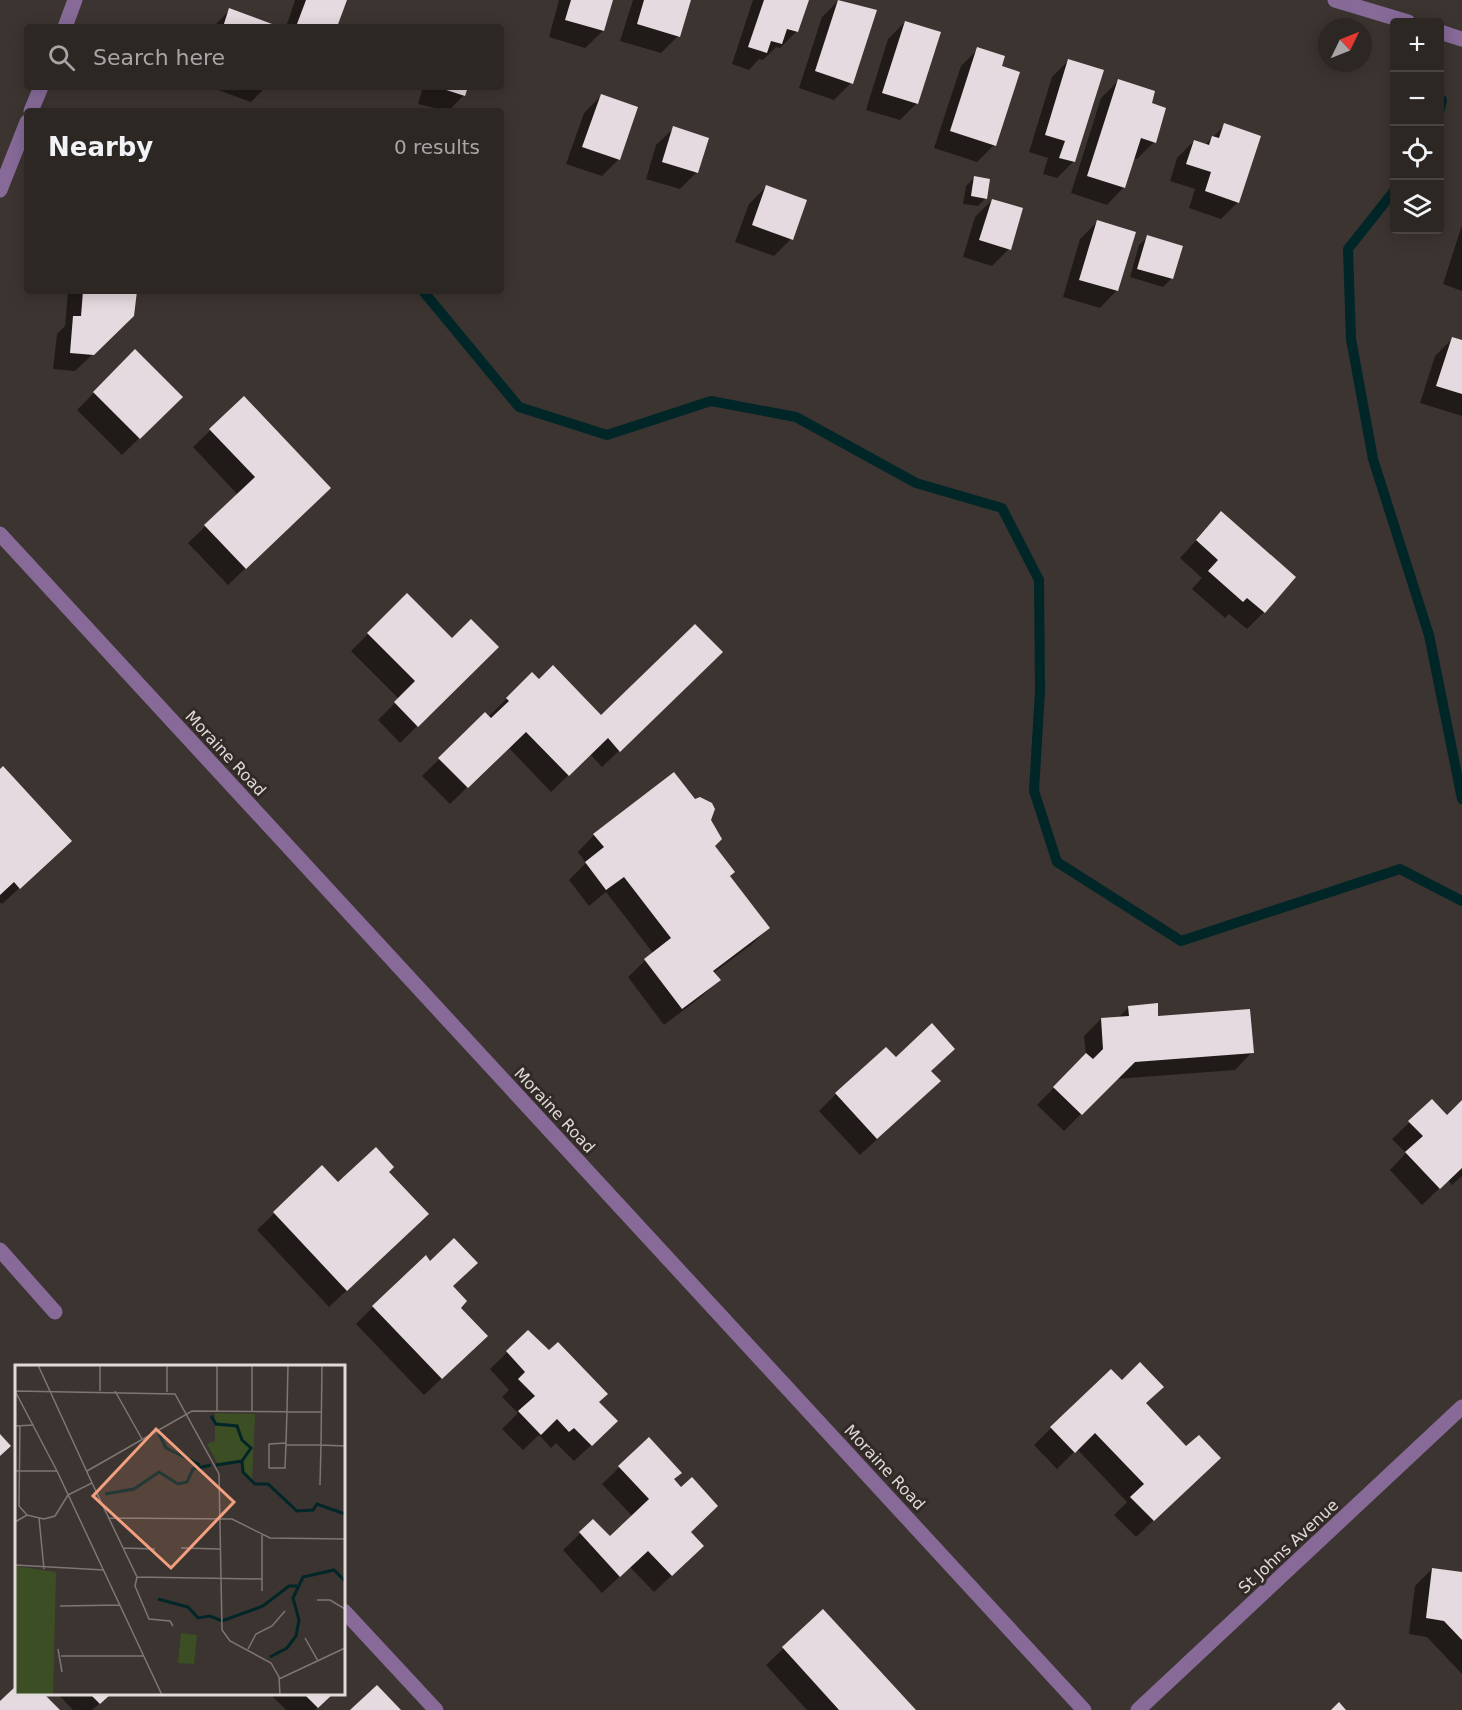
<!DOCTYPE html>
<html lang="en">
<head>
<meta charset="utf-8">
<style>
	:root { --surface:#2d2724; --page:#393331; --text:#f1f3f6; --muted:#a7a5a6; --line:#484441 }
	body { margin:0; font-family:"DejaVu Sans",sans-serif; background:var(--page); color:var(--text) }
	.controls { position:absolute; right:18px; top:18px; display:grid; overflow:hidden; border-radius:6px; box-shadow:0 3px 15px #0003 }
	.controls button { width:54px; height:54px; display:grid; place-items:center; padding:0; border:0; border-bottom:2px solid var(--line); background:var(--surface); color:var(--text); font:30px sans-serif }
	.compass { position:absolute; left:1318px; top:18px; width:54px; height:54px; border-radius:50%; background:var(--surface); box-shadow:0 3px 15px #0003; rotate:47deg }
	.list { margin:0; padding:0; list-style:none }
	h2 { display:flex; justify-content:space-between; align-items:center; height:78px; margin:0; padding:0 24px; font-size:26px }
	h2 small { font-size:20px; font-weight:400; color:var(--muted) }
	.icon { flex:none; width:33px; height:33px; fill:none; stroke:currentColor; stroke-width:2; stroke-linecap:round; stroke-linejoin:round }
	.map { position:relative; flex:none; width:1462px; height:1710px; overflow:hidden }
	.search { position:absolute; background:var(--surface); box-shadow:0 3px 15px #0003; left:24px; top:24px; width:480px; height:66px; display:flex; align-items:center; gap:15px; box-sizing:border-box; padding:0 21px; border-radius:6px; color:var(--muted); font-size:22px }
	.panel { position:absolute; background:var(--surface); box-shadow:0 3px 15px #0003; left:24px; top:108px; width:480px; height:186px; border-radius:6px }
	.map>svg:first-child { display:block }
	.shadow { fill:#0007 }
	.lines { fill:none; stroke-linecap:round; stroke-linejoin:round }
	.stream { stroke:#002628; stroke-width:10 }
	.building { fill:#e5dadf }
	.minor { stroke:#876a98; stroke-width:15 }
	.labels { text-anchor:middle; stroke-width:6; stroke-linejoin:round; paint-order:stroke }
	.street-label { font-size:16px; fill:#e0dad8; stroke:#322a27 }
	.inset-river { fill:none; stroke:#002628; stroke-width:3 }
	.inset-road { fill:none; stroke:#7e7673; stroke-width:1.5 }
	.view { fill:#f2a07f; fill-opacity:0.15; stroke:#f2a07f; stroke-width:3 }
	.inset-edge { fill:none; stroke:#e0dad8; stroke-width:3 }
</style>
</head>
<body>
<div class="map">
<svg width="1462" height="1710" viewBox="0 0 1462 1710">
	<rect width="100%" height="100%" fill="#3c3430"/>
	<g class="shadow">
		<polygon points="295,0 345,0 335,27 286,27"/>
		<polygon points="559,0 611,0 603,31 585,48 549,37"/>
		<polygon points="633,0 689,0 678,36 661,53 620,41"/>
		<polygon points="753,0 807,0 797,31 780,48 776,47 763,60 759,59 749,70 732,64"/>
		<polygon points="839,0 875,11 851,83 834,100 799,88 822,17"/>
		<polygon points="230,10 277,27 213,27"/>
		<polygon points="905,22 917,103 900,120 866,110 888,39"/>
		<polygon points="978,49 1000,67 994,145 977,162 934,148 961,66"/>
		<polygon points="1069,60 1074,161 1057,178 1043,174 1048,158 1029,152 1052,77"/>
		<polygon points="1118,81 1150,104 1154,142 1137,159 1133,158 1124,187 1107,205 1071,193 1101,98"/>
		<polygon points="210,87 266,87 251,102"/>
		<polygon points="423,87 467,87 464,95 448,111 418,104"/>
		<polygon points="601,96 619,159 602,176 566,164 584,113"/>
		<polygon points="1225,125 1238,202 1221,219 1189,208 1195,189 1170,181 1177,158 1194,141 1205,145"/>
		<polygon points="674,128 697,172 680,189 646,179 656,145"/>
		<polygon points="974,178 986,198 978,206 963,204 966,186"/>
		<polygon points="766,187 791,239 774,256 735,242 749,204"/>
		<polygon points="992,200 1009,249 992,266 963,257 975,217"/>
		<polygon points="1097,222 1117,290 1100,308 1063,297 1080,239"/>
		<polygon points="1462,225 1462,291 1443,284"/>
		<polygon points="1148,237 1172,278 1163,287 1130,277 1139,245"/>
		<polygon points="68,291 135,291 115,333 75,371 53,369 57,334 65,326"/>
		<polygon points="1452,339 1462,342 1462,416 1420,403 1435,356"/>
		<polygon points="135,351 181,397 122,455 77,410"/>
		<polygon points="244,398 312,505 228,585 188,543 238,495 193,447"/>
		<polygon points="1221,513 1264,612 1247,629 1229,614 1225,618 1192,589 1202,578 1180,558"/>
		<polygon points="407,595 452,641 497,647 400,743 378,720 399,699 351,651"/>
		<polygon points="704,669 602,767 590,754 551,792 508,747 450,804 422,776 485,714 488,717 532,674 539,681 601,717"/>
		<polygon points="0,771 53,857 2,904 0,902"/>
		<polygon points="709,820 713,846 728,877 768,928 751,945 713,973 719,980 702,996 664,1025 628,977 653,953 606,892 589,906 569,880 586,863 578,852 594,835"/>
		<polygon points="1129,1007 1252,1052 1235,1070 1116,1079 1064,1131 1037,1105 1086,1055 1084,1036 1101,1019 1118,1018"/>
		<polygon points="896,1059 930,1072 922,1098 860,1155 819,1111 836,1094"/>
		<polygon points="1432,1101 1447,1117 1462,1103 1462,1176 1452,1185 1448,1180 1422,1205 1390,1170 1406,1153 1392,1139"/>
		<polygon points="322,1167 338,1184 387,1172 410,1231 329,1307 257,1230"/>
		<polygon points="452,1287 469,1353 424,1395 356,1324 373,1307"/>
		<polygon points="528,1332 597,1402 599,1438 574,1461 556,1443 551,1448 539,1435 523,1450 502,1429 518,1413 502,1397 509,1390 490,1369"/>
		<polygon points="1145,1404 1202,1474 1136,1537 1114,1515 1127,1502 1077,1449 1057,1469 1034,1445 1051,1428"/>
		<polygon points="649,1439 673,1480 689,1532 685,1563 654,1592 630,1567 602,1593 563,1550 593,1521 610,1538 633,1517 602,1484"/>
		<polygon points="1432,1569 1462,1573 1462,1674 1427,1637 1409,1634 1415,1586"/>
		<polygon points="823,1611 914,1710 807,1710 766,1665"/>
		<polygon points="61,1694 110,1694 92,1710 73,1710 59,1695"/>
		<polygon points="270,1694 332,1694 315,1710 286,1710"/>
	</g>
	<g class="lines">
		<g class="stream">
			<polyline points="1440,109 1442,100"/>
			<polyline points="1394,191 1348,249 1351,339 1373,459 1429,635 1462,799"/>
			<polyline points="423,291 519,407 607,435 711,401 796,417 916,483 1002,508 1039,580 1040,691 1034,791 1057,862 1181,941 1400,869 1462,901"/>
		</g>
	</g>
	<g class="building">
		<polygon points="306,0 347,0 337,27 305,27 297,24"/>
		<polygon points="571,0 613,0 604,31 565,20"/>
		<polygon points="644,0 691,0 680,37 637,24"/>
		<polygon points="764,0 809,0 798,32 787,29 782,44 771,41 767,53 748,47"/>
		<polygon points="838,0 877,10 853,84 815,71"/>
		<polygon points="229,8 280,27 223,27"/>
		<polygon points="905,21 941,32 918,104 882,93"/>
		<polygon points="977,47 1005,56 1002,66 1020,72 996,146 950,131"/>
		<polygon points="1068,59 1104,70 1075,162 1059,158 1065,141 1045,135"/>
		<polygon points="1118,79 1155,91 1152,103 1166,108 1156,143 1141,138 1125,188 1087,176"/>
		<polygon points="437,87 468,87 465,96"/>
		<polygon points="601,94 638,107 620,160 582,147"/>
		<polygon points="1224,123 1261,136 1239,203 1205,191 1211,172 1186,164 1194,140 1209,145 1212,136 1219,138"/>
		<polygon points="673,126 709,138 698,173 662,162"/>
		<polygon points="974,176 990,179 987,199 971,196"/>
		<polygon points="766,185 807,200 793,240 752,225"/>
		<polygon points="992,199 1023,208 1011,250 979,240"/>
		<polygon points="1097,220 1136,232 1118,291 1079,280"/>
		<polygon points="1147,235 1183,246 1173,279 1137,269"/>
		<polygon points="83,291 137,291 134,316 94,355 70,353 73,316 81,316"/>
		<polygon points="1452,337 1462,340 1462,394 1436,386"/>
		<polygon points="135,349 183,397 140,439 93,392"/>
		<polygon points="244,396 331,488 246,569 204,525 255,477 209,429"/>
		<polygon points="1221,511 1296,577 1265,613 1247,598 1243,602 1208,571 1218,560 1196,540"/>
		<polygon points="407,593 452,638 471,619 499,647 418,727 394,702 415,681 367,633"/>
		<polygon points="695,624 723,652 620,752 608,738 569,776 526,732 468,788 438,758 485,712 491,718 509,701 506,698 532,672 539,679 553,665 601,715"/>
		<polygon points="3,766 72,841 20,889 14,882 0,895 0,769"/>
		<polygon points="674,772 695,799 700,797 712,803 715,809 711,820 722,839 715,846 735,872 730,876 770,928 713,971 721,980 682,1009 644,959 671,938 624,877 606,890 585,862 604,847 593,834"/>
		<polygon points="1158,1003 1158,1016 1250,1009 1254,1053 1135,1062 1082,1115 1053,1087 1086,1053 1093,1059 1103,1049 1101,1018 1129,1016 1128,1006"/>
		<polygon points="932,1023 955,1049 931,1071 941,1081 877,1139 835,1093 886,1047 896,1057"/>
		<polygon points="1432,1099 1447,1115 1462,1100 1462,1168 1440,1189 1405,1152 1423,1136 1408,1121"/>
		<polygon points="376,1147 394,1167 389,1172 429,1214 347,1291 273,1212 322,1165 338,1182"/>
		<polygon points="454,1238 478,1263 453,1286 467,1301 461,1308 488,1336 442,1379 372,1306 426,1255 430,1261"/>
		<polygon points="528,1330 549,1350 558,1342 608,1394 599,1402 618,1421 592,1446 574,1428 569,1432 557,1419 541,1435 518,1411 535,1396 518,1379 525,1372 506,1351"/>
		<polygon points="1140,1362 1164,1387 1146,1403 1186,1446 1199,1435 1221,1458 1154,1521 1130,1497 1144,1484 1095,1433 1075,1453 1050,1427 1111,1369 1122,1380"/>
		<polygon points="0,1434 11,1446 0,1456"/>
		<polygon points="649,1437 682,1473 674,1479 681,1487 692,1477 718,1506 691,1532 704,1546 672,1576 648,1551 620,1577 579,1532 593,1519 610,1536 649,1499 618,1466"/>
		<polygon points="1432,1568 1462,1572 1462,1640 1444,1621 1426,1618"/>
		<polygon points="823,1609 916,1710 839,1710 782,1647"/>
		<polygon points="377,1685 401,1710 350,1710"/>
		<polygon points="16,1686 16,1694 44,1694 60,1710 0,1710 0,1701"/>
		<polygon points="90,1694 111,1694 100,1704"/>
		<polygon points="304,1694 333,1694 318,1708"/>
		<polygon points="1339,1702 1346,1710 1331,1710"/>
	</g>
	<g class="lines">
		<g class="minor">
			<polyline points="1335,0 1408,22"/>
			<polyline points="65,27 75,0"/>
			<polyline points="1440,32 1462,39"/>
			<polyline points="31,111 41,87"/>
			<polyline points="0,190 27,122"/>
			<polyline points="0,534 1084,1710"/>
			<polyline points="0,1250 55,1312"/>
			<polyline points="344,1611 436,1710"/>
			<polyline points="1138,1710 1462,1407"/>
		</g>
	</g>
	<g class="labels">
		<g class="street-label">
			<text transform="translate(226 753) rotate(47)" y="6">Moraine Road</text>
			<text transform="translate(555 1110) rotate(47)" y="6">Moraine Road</text>
			<text transform="translate(885 1467) rotate(47)" y="6">Moraine Road</text>
			<text transform="translate(1288 1546) rotate(-43)" y="6">St Johns Avenue</text>
		</g>
	</g>
	<g transform="translate(15 1365)">
		<rect width="330" height="330" fill="#3c3430"/>
		<path d="M200,48L240,49L237,116L228,107L226,96L203,99L192,79L200,76ZM0,201L41,207L38,330H0ZM166,268L182,270L179,299L163,298Z" fill="#3c4f24"/>
		<path class="inset-river" d="M196,51L201,59L222,61L227,75L236,83L227,96M144,69L151,83L185,100M201,100L227,96L228,107L240,119H253L282,146L298,145L302,139L330,149M90,129L119,124L144,107L163,119L172,117L178,104L196,100M143,234L173,242L183,253L195,251L207,256L248,241L274,221H282M255,292L272,283L281,271L284,255L278,233L288,212L319,205L330,216"/>
		<path class="inset-road" d="M23,0L77,118L53,130M152,0V27M307,0L306,80L330,81M0,26L160,29L204,109L207,265L215,276L256,298L264,312L265,330M0,26L42,106M85,26V0M100,26L127,74M202,46V0M237,46V0M0,61L19,60M5,61L4,141L12,150M271,78L254,79V103H270L271,78L272,46L273,0M271,80H306L305,120M0,106H42L147,330M72,106L177,46L306,47M77,118L122,212M24,153L29,204M94,153L217,154L255,173L330,174M0,157L12,150L29,154L40,151L53,130M108,183L140,184M166,183L205,184M0,200L89,205M122,212L247,214M122,212L120,221L134,254L155,256L158,261M247,226V170M302,235H315L330,244M45,241L105,240M290,273L303,296M43,284L47,307M233,284L241,269L257,261L270,246M46,291H129M264,314L330,283"/>
		<path class="view" d="M141,64L219,137L156,203L78,131Z"/>
		<rect width="330" height="330" class="inset-edge"/>
	</g>
</svg>
<div class="controls">
<button>+</button>
<button>−</button>
<button><svg class="icon" aria-label="locate" viewBox="0 0 24 24"><circle cx="12" cy="12" r="6"/><path d="M12 2v4M12 18v4M2 12h4M18 12h4"/></svg></button>
<button><svg class="icon" aria-label="layers" viewBox="0 0 24 24"><path d="M12 4l9 5-9 5-9-5zM3 14l9 5 9-5"/></svg></button>
</div>
<svg class="compass" viewBox="-18 -18 36 36"><path d="M0-13l5 13h-10z" fill="#e53935"/><path d="M0 13l5-13h-10z" fill="#a7a5a6"/></svg>
<div class="search"><svg class="icon" aria-label="search" viewBox="0 0 24 24"><circle cx="10" cy="10" r="6"/><path d="M15 15l6 6"/></svg>Search here</div>
<section class="panel">
<h2>Nearby<small>0 results</small></h2>
<ul class="list">
</ul>
</section>
</div>
</body>
</html>
